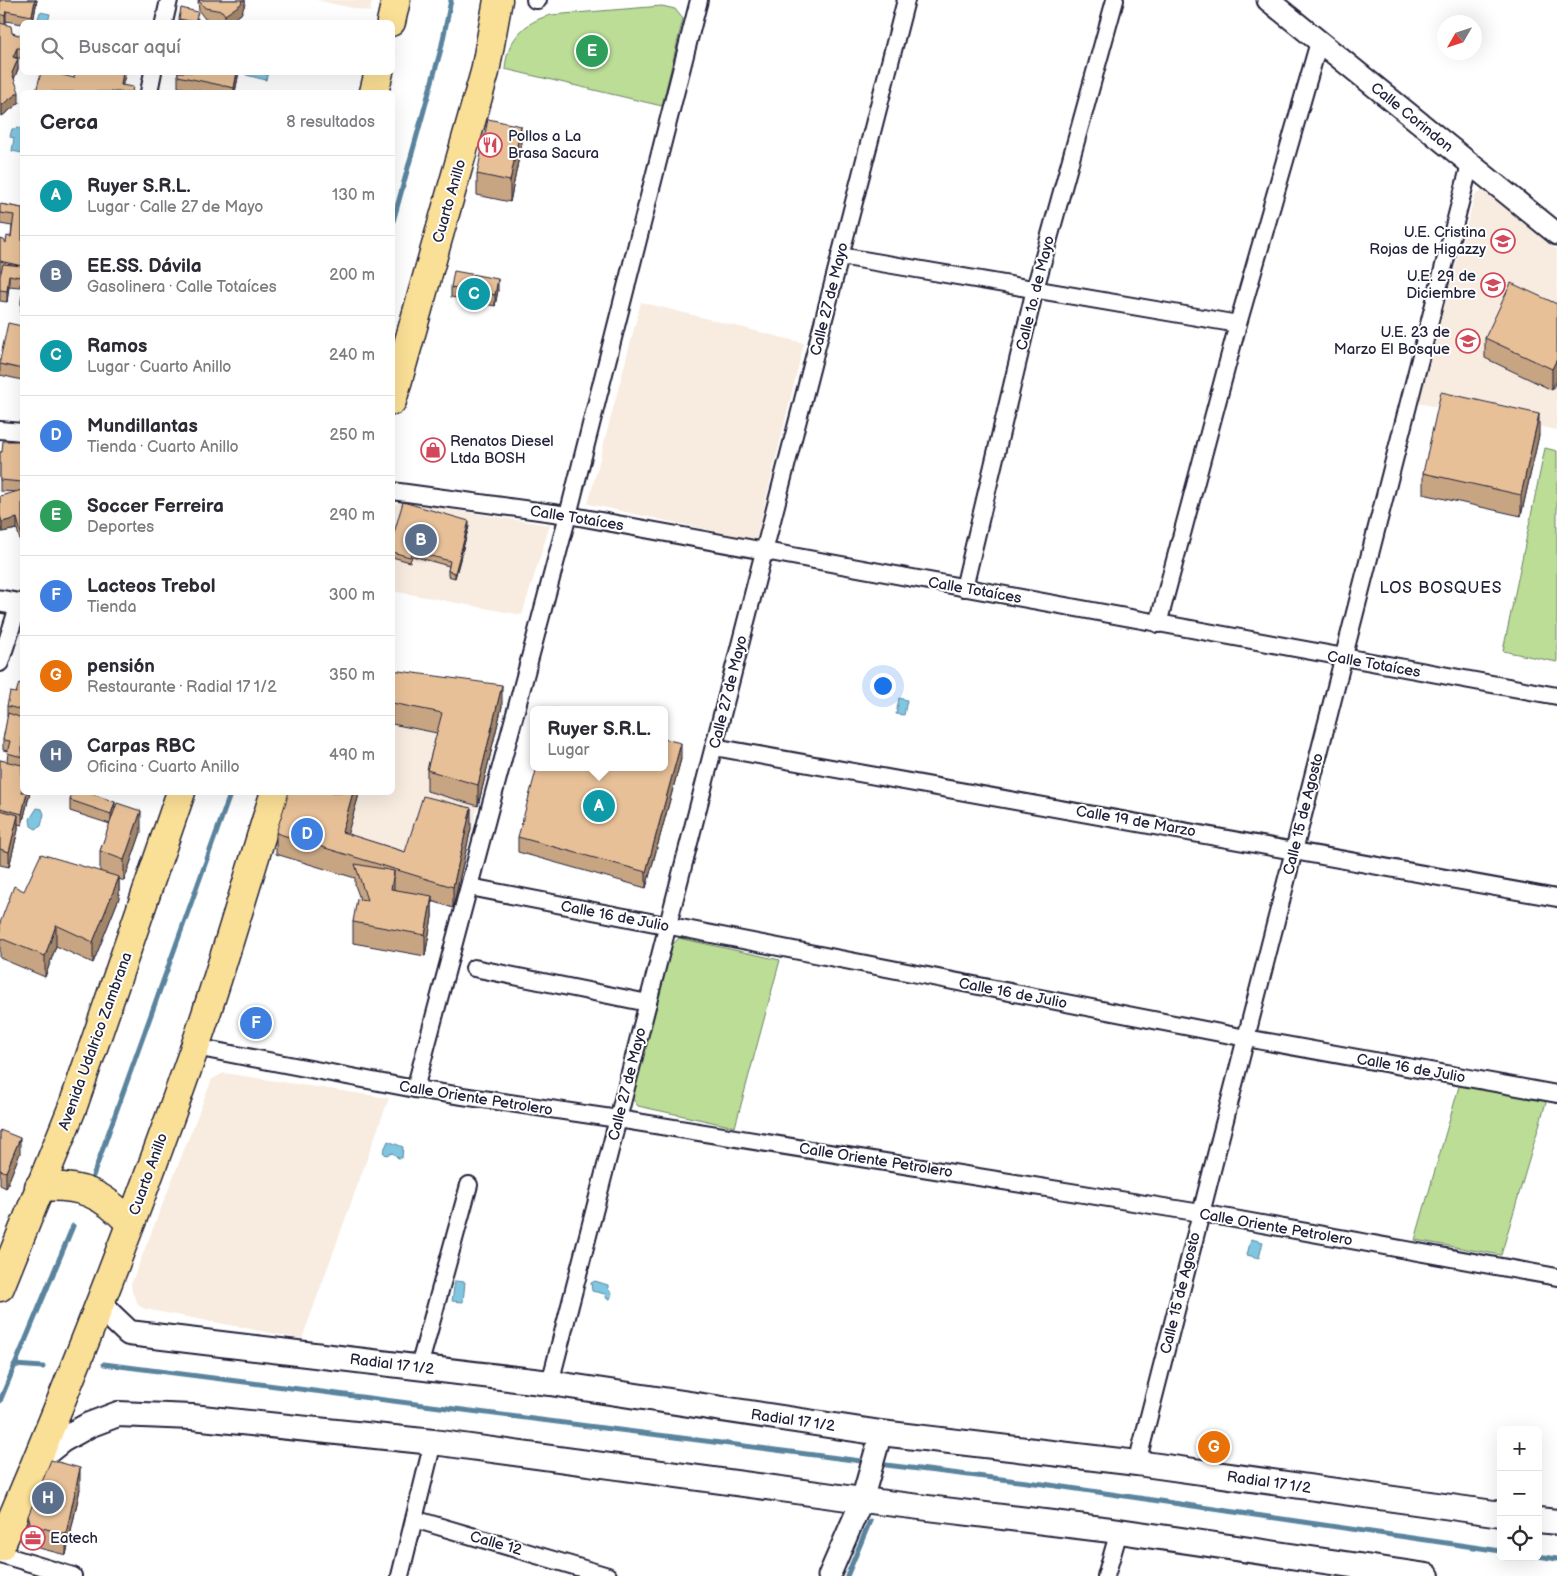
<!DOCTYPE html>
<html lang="es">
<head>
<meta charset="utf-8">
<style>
	:root { --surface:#fff; --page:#f7f7f7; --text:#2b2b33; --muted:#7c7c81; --line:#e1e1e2; --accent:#1a73e8 }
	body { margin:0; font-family:"Balsamiq Sans",sans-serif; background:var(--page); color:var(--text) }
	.controls { position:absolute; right:15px; bottom:15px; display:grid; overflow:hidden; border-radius:8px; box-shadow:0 5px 20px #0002 }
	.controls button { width:45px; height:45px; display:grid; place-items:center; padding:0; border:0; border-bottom:1px solid var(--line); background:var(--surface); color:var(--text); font:25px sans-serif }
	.compass { position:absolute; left:1437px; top:15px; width:45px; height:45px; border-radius:50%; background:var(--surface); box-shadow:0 5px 20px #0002; rotate:231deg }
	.you { position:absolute; left:882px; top:685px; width:18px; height:18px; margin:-12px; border:4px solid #fff; border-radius:50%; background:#1a73e8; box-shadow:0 0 0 8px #1a73e833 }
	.badge { display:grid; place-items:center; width:32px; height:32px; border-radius:50%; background:var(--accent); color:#fff; font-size:16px; font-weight:700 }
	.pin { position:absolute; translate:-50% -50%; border:2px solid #fff; box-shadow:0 1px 5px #0006 }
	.popup { position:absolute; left:530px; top:706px; width:138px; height:65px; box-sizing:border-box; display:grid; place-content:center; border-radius:8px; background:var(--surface); filter:drop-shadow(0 1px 4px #0005); font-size:16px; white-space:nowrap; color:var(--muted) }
	.popup b { font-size:19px; color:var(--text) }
	.popup::after { content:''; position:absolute; left:50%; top:100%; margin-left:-10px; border:10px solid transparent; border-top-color:var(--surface) }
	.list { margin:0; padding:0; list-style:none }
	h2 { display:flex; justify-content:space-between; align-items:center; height:65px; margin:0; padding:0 20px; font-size:21px }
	h2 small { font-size:16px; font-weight:400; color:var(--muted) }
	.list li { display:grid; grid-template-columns:32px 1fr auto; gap:15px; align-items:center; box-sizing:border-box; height:80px; padding:0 20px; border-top:1px solid var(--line) }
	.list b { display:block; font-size:19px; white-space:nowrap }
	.list p { margin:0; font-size:16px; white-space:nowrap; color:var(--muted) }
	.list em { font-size:16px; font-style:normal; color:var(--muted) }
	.icon { flex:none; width:28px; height:28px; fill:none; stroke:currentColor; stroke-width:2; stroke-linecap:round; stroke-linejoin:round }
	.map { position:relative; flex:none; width:1557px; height:1576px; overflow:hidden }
	.search { position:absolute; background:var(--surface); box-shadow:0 5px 20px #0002; left:20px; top:20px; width:375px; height:55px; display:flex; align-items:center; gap:12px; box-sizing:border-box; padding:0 18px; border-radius:8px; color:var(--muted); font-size:19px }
	.panel { position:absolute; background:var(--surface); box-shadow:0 5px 20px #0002; left:20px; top:90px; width:375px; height:705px; border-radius:8px }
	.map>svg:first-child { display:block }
	.built { fill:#f8ece0 }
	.green { fill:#bbdd96; stroke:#6e8068 }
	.water { fill:#80c6e0; stroke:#5a849e }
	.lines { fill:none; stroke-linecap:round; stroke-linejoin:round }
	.stream { stroke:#5a849e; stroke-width:5 }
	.minor-casing { stroke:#22223b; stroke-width:20 }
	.tertiary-casing { stroke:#22223b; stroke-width:25 }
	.secondary-casing { stroke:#22223b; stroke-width:28 }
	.trunk-casing { stroke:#22223b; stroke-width:31 }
	.minor { stroke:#fff; stroke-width:16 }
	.tertiary { stroke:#fff; stroke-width:21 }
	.secondary { stroke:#fff; stroke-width:24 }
	.trunk { stroke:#fadf96; stroke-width:28 }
	.wall { fill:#c7a583; stroke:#22223b }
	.shaded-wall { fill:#a2866a; stroke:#22223b }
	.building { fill:#e7c098; stroke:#22223b }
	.labels { text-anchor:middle; stroke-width:4; stroke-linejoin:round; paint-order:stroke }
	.street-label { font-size:15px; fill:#22223b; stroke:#fff }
	.poi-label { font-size:15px; fill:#22223b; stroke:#fff; text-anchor:start }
	.neighbourhood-label { font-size:16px; letter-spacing:1px; fill:#22223b; stroke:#fff }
</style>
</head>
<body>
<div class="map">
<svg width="1557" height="1576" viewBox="0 0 1557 1576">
	<rect width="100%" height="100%" fill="#fff"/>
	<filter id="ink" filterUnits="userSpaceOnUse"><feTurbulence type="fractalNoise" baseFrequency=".02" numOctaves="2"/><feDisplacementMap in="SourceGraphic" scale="10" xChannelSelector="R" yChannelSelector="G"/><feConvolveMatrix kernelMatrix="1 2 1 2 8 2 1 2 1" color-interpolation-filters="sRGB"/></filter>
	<g filter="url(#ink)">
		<g class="built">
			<polygon points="316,0 372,0 370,12"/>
			<polygon points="1485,189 1557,250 1557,430 1417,403 1475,195"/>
			<polygon points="641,302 804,343 756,540 588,504"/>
			<polygon points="400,502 550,525 522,615 393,591 393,506"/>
			<polygon points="393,691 502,706 453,908 276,854 296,793 392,792"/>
			<polygon points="224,1073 389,1098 302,1339 145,1309 139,1306 132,1292 131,1284 212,1079"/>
		</g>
		<g class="green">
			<path d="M662,6L675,9L683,19L662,106L505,69C507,41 523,22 551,15Z"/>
			<polygon points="1545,448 1557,451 1557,662 1503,651"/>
			<polygon points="679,938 780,960 735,1127 638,1106 629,1094 668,954 671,946"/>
			<polygon points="1462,1076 1549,1092 1501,1255 1415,1240"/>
		</g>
		<g class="water">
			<polygon points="40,12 50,14 48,22 37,22"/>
			<polygon points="247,73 247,72 268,73 266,80 246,75"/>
			<polygon points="18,128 22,129 22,153 12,151 14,138 10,137 12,129"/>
			<polygon points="899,698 907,700 904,715 896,714"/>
			<polygon points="37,808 42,809 44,814 41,826 36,829 31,826 30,819"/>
			<polygon points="388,1141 403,1147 402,1158 398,1158 393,1153 386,1155 383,1152"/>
			<polygon points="1251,1239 1263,1242 1259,1258 1247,1255"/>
			<polygon points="455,1281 465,1282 463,1302 452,1301"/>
			<polygon points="595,1281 608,1285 608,1289 612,1294 610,1299 607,1299 605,1294 592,1291 591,1283"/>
		</g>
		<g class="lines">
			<g class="stream">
				<polyline points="392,225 441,49 451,0"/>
				<polyline points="93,1176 231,792"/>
				<polyline points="104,1364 861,1461"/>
				<polyline points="14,1365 43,1367"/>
				<polyline points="0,1401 73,1226"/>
				<polyline points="886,1465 1043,1484 1501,1551"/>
				<polyline points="1538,1556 1557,1559"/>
				<polyline points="847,1576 870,1521"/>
			</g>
			<g class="minor-casing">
				<g id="minor">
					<polyline points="535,0 538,0"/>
					<polyline points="164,22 169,0"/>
					<polyline points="149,92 153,72"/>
					<polyline points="840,256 1238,324"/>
					<polyline points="0,430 22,432"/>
					<polyline points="392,491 568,515 1557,696"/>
					<polyline points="964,588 1035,289 1115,0"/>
					<polyline points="1158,624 1238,324 1319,42"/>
					<polyline points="0,663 19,604"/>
					<polyline points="714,747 1557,898"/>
					<polyline points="470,887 1246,1038 1557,1094"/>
					<polyline points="474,968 648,1003"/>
					<polyline points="195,1047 415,1089 618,1119 1201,1213 1557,1277"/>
					<polyline points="415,1089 568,515 699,0"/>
					<polyline points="419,1367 469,1185"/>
					<polyline points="550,1383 906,0"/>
					<polyline points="1137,1463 1470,164"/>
					<polyline points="414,1519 608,1576"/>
					<polyline points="0,1554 73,1576"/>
					<polyline points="400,1576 433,1442"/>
					<polyline points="1106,1576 1119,1531"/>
				</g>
			</g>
			<g class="tertiary-casing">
				<g id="tertiary">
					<polyline points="1268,0 1557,234"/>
					<polyline points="0,601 22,605"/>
					<polyline points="829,1576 862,1500 881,1433"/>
				</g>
			</g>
			<g class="secondary-casing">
				<g id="secondary">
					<polyline points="101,1300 108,1313 129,1333 550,1383 881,1433 1137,1463 1501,1514"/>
					<polyline points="38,1459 62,1440 89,1425 118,1414 192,1417 433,1442 862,1500 1119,1531 1427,1576"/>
					<polyline points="1538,1520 1557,1522"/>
				</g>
			</g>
			<g class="trunk-casing">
				<g id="trunk">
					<polyline points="391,22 396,0"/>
					<polyline points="374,92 379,72"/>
					<polyline points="392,401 485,72 498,0"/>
					<path d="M39,1187C80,1184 102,1193 130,1223"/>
					<polyline points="0,1287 73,1106 181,792"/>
					<path d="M0,1547C71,1382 136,1215 195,1047C224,963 248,877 275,792"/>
				</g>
			</g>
			<use href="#minor" class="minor"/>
			<use href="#tertiary" class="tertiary"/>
			<use href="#secondary" class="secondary"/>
			<use href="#trunk" class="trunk"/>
		</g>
		<g class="wall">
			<polygon points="0,0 37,0 33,22 22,22 22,24 6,21 6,25 12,33 22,36 22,58 17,58 18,69 14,79 19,103 2,116 0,113"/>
			<polygon points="198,0 245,0 245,4 241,14 229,22 223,22 205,19 199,11"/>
			<polygon points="198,18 197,22 179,22 179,19"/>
			<polygon points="178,72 239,72 235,92 205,92 178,87"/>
			<polygon points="521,147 510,202 477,195 477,174"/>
			<polygon points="0,204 22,208 22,285 20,284 20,287 9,286 7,302 0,301 0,276 1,272 0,272 0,239 6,243 11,237 12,226 0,224"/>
			<polygon points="451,287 498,290 495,306 451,297"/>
			<polygon points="22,295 22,312 21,312 21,301"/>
			<polygon points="1557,304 1552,390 1485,358 1485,338"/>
			<polygon points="22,326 22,380 0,375 0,360"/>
			<polygon points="1539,435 1521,516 1423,494 1423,473"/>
			<polygon points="22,441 22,548 17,529 2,532 0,525 0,496 17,492 0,491 0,452 2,452"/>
			<polygon points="469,526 455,578 448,576 448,571 449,566 412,556 410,562 392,557 392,540"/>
			<polygon points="392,670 502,706 478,806 427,791 427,770 437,733 392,724"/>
			<polygon points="22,684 22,792 30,792 22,825 18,824 18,830 9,867 0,865 0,760 7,762 8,751 3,750 3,740 8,717 7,717 7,706"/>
			<polygon points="681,759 646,888 518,852 518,837"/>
			<polygon points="358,792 358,798 347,834 405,852 471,828 453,908 432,901 432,917 425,956 353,943 353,922 360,899 355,885 355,878 276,854 276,833"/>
			<polygon points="70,800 115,807 141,832 124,881 119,879 119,898 93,963 56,946 45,977 0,958 0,923 24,891 100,872 100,851 110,824 70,811"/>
			<polygon points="0,1130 20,1153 6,1188 0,1185"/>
			<polygon points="80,1489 66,1555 31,1546 28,1537 28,1516"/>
		</g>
		<g class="shaded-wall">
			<polygon points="35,0 37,0 33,22 32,22 32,16"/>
			<polygon points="242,0 245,0 245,4 241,14 229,22 225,22 225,15"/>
			<polygon points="6,11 6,21 5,26 5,16"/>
			<polygon points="17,48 17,58 13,57"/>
			<polygon points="18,59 18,69 12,84 12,73"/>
			<polygon points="123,72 125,72 125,76 121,92 121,85"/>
			<polygon points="237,72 239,72 235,92 234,92 234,88"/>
			<polygon points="19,92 19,103 2,116 2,105"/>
			<polygon points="521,126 521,147 510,202 510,181"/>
			<polygon points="9,275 9,286 7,302 7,291"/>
			<polygon points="498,279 498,290 495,306 495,295"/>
			<polygon points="1557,359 1557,380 1552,390 1552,369"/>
			<polygon points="1539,414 1539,435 1521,516 1521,495"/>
			<polygon points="17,518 17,529 2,532 2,522"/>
			<polygon points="469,521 469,526 455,578 455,573"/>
			<polygon points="502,685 502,706 478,806 478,785"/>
			<polygon points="681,743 681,759 646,888 646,872"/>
			<polygon points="27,792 30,792 22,825 22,814"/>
			<polygon points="353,792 358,792 358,798 342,853 342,832"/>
			<polygon points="115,802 115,812 111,824 111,814"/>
			<polygon points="471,808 471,828 453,908 453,887"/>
			<polygon points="141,811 141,832 124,881 124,860"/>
			<polygon points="18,815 18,830 9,867 9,852"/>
			<polygon points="394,871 394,892 391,889"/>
			<polygon points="119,877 119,898 93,963 93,942"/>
			<polygon points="432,896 432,917 425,956 425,935"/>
			<polygon points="56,925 56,946 45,977 45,956"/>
			<polygon points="20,1138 20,1153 6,1188 6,1172"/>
			<polygon points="80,1468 80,1489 66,1555 66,1534"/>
		</g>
		<g class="building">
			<polygon points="0,0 35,0 32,16 6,11 5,16 0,14"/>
			<polygon points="200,0 242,0 241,4 225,15 222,11 205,8 199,1"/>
			<polygon points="181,8 198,12 195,22 179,19"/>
			<polygon points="0,23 11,26 12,33 22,36 22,48 17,48 13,57 18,59 12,73 19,92 2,105 0,103"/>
			<polygon points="41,72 51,72 74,78 75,72 123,72 121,85 133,87 132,92 36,92"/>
			<polygon points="178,72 237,72 234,88 178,76"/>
			<polygon points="488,119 521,126 510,181 477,174"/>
			<polygon points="0,204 22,208 22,266 0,261 0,239 4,240 6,243 7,236 11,237 14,215 0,213"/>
			<polygon points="3,264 22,266 22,274 20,274 20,277 9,275 7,291 0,290 0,276"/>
			<polygon points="454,271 498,279 495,295 451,287"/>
			<polygon points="1511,283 1557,304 1557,359 1552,369 1485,338"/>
			<polygon points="8,323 22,326 22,369 0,364 0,360"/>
			<polygon points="1441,392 1539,414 1521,495 1423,473"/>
			<polygon points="3,441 22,441 22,482 0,480 0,452 2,452"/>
			<polygon points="22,490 22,537 17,518 2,522 0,515 0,496"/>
			<polygon points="403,502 469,521 455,573 448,571 450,561 412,551 410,557 392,552 392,540"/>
			<polygon points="392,670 502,685 478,785 427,770 442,713 392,703"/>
			<polygon points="19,683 22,684 22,710 7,706 10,692 16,693"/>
			<polygon points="553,708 560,710 552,710"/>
			<polygon points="8,713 22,718 22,757 7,753 10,741 3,740"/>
			<polygon points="664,739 681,743 646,872 518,837 537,767 664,767"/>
			<polygon points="0,760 22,765 22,792 27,792 22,814 0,808"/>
			<polygon points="72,792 87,792 115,802 111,814 70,800"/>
			<polygon points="289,792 353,792 342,832 405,852 423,796 471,808 453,887 276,833"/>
			<polygon points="117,803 141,811 124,860 100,851"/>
			<polygon points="0,810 18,815 9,852 0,849"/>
			<polygon points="41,854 119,877 93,942 56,925 45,956 0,938 0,923 14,886 24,891"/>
			<polygon points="355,864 394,871 391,889 432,896 425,935 353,922 357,899 367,900"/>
			<polygon points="0,1130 20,1138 6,1172 0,1170"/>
			<polygon points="51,1460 80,1468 66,1534 31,1525 28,1516"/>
		</g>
	</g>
	<defs>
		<g id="restaurant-ring" transform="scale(1.25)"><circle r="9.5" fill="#fff" stroke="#d1495b" stroke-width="1.5"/><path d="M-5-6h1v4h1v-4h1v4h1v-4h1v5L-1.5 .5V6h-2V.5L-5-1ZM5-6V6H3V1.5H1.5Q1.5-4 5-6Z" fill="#d1495b"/></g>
		<g id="school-ring" transform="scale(1.25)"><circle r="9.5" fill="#fff" stroke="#d1495b" stroke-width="1.5"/><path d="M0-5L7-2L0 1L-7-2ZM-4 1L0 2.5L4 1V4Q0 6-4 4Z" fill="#d1495b"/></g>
		<g id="shop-ring" transform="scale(1.25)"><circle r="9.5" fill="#fff" stroke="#d1495b" stroke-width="1.5"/><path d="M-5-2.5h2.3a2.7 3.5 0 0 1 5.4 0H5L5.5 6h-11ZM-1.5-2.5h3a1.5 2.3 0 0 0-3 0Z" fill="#d1495b"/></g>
		<g id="office-ring" transform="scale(1.25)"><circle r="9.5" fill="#fff" stroke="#d1495b" stroke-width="1.5"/><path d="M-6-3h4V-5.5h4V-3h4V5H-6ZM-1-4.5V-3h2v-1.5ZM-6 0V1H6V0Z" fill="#d1495b"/></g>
	</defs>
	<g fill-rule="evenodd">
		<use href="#restaurant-ring" x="490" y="145"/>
		<use href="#school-ring" x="1503" y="241"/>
		<use href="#school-ring" x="1493" y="285"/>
		<use href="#school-ring" x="1468" y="341"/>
		<use href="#shop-ring" x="433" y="450"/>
		<use href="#office-ring" x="33" y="1538"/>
	</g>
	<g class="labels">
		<g class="street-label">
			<text transform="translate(1412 117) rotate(39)" y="5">Calle Corindon</text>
			<text transform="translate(449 201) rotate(-74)" y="5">Cuarto Anillo</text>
			<text transform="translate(1035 293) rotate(-76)" y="5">Calle 1o. de Mayo</text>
			<text transform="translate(829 299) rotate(-76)" y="5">Calle 27 de Mayo</text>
			<text transform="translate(577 518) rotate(9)" y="5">Calle Totaíces</text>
			<text transform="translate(975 590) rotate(10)" y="5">Calle Totaíces</text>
			<text transform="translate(1374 664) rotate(10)" y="5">Calle Totaíces</text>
			<text transform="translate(728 692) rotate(-76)" y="5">Calle 27 de Mayo</text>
			<text transform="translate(1303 814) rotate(-76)" y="5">Calle 15 de Agosto</text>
			<text transform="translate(1136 821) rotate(10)" y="5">Calle 19 de Marzo</text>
			<text transform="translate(615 916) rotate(11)" y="5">Calle 16 de Julio</text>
			<text transform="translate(1013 993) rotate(11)" y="5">Calle 16 de Julio</text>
			<text transform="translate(95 1041) rotate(-70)" y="5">Avenida Udalrico Zambrana</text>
			<text transform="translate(1411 1068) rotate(10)" y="5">Calle 16 de Julio</text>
			<text transform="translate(627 1084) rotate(-76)" y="5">Calle 27 de Mayo</text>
			<text transform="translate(476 1098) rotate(9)" y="5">Calle Oriente Petrolero</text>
			<text transform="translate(876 1160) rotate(9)" y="5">Calle Oriente Petrolero</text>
			<text transform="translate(148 1174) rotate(-70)" y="5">Cuarto Anillo</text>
			<text transform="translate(1276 1227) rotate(10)" y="5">Calle Oriente Petrolero</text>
			<text transform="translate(1180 1293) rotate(-76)" y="5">Calle 15 de Agosto</text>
			<text transform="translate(392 1364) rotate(7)" y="5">Radial 17 1/2</text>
			<text transform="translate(793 1420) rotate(8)" y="5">Radial 17 1/2</text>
			<text transform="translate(1269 1482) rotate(8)" y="5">Radial 17 1/2</text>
			<text transform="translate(496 1543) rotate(16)" y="5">Calle 12</text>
		</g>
		<g class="poi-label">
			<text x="508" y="141">Pollos a La<tspan x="508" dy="17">Brasa Sacura</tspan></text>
			<text x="1486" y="237" text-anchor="end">U.E. Cristina<tspan x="1486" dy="17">Rojas de Higazzy</tspan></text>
			<text x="1476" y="281" text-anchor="end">U.E. 29 de<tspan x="1476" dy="17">Diciembre</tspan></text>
			<text x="1450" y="337" text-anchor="end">U.E. 23 de<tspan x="1450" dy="17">Marzo El Bosque</tspan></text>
			<text x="450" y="446">Renatos Diesel<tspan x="450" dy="17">Ltda BOSH</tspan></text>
			<text x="50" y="1543">Eatech</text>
		</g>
		<g class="neighbourhood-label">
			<text x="1441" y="593">LOS BOSQUES</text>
		</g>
	</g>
</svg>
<div class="controls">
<button>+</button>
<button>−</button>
<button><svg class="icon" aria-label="locate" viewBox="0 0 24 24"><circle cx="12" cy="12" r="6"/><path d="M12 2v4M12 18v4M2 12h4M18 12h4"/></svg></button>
</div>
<svg class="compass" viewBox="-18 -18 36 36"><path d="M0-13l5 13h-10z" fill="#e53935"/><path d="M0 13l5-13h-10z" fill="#7c7c81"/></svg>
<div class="you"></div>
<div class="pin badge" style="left:599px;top:806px;background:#0f9aa8">A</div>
<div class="popup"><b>Ruyer S.R.L.</b>Lugar</div>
<div class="pin badge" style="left:421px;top:540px;background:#5c6f8a">B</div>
<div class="pin badge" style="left:474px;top:294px;background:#0f9aa8">C</div>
<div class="pin badge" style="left:307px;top:834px;background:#3f7fe0">D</div>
<div class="pin badge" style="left:592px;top:51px;background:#2e9e5b">E</div>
<div class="pin badge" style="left:256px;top:1023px;background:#3f7fe0">F</div>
<div class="pin badge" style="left:1214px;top:1447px;background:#e8710a">G</div>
<div class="pin badge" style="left:48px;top:1498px;background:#5c6f8a">H</div>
<div class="search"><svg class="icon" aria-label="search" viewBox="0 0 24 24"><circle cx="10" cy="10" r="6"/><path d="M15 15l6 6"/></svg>Buscar aquí</div>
<section class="panel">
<h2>Cerca<small>8 resultados</small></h2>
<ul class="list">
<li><span class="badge" style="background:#0f9aa8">A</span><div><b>Ruyer S.R.L.</b><p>Lugar · Calle 27 de Mayo</p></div><em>130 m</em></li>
<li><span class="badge" style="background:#5c6f8a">B</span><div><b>EE.SS. Dávila</b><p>Gasolinera · Calle Totaíces</p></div><em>200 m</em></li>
<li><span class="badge" style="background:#0f9aa8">C</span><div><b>Ramos</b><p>Lugar · Cuarto Anillo</p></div><em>240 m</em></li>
<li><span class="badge" style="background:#3f7fe0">D</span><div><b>Mundillantas</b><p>Tienda · Cuarto Anillo</p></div><em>250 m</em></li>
<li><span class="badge" style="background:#2e9e5b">E</span><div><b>Soccer Ferreira</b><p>Deportes</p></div><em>290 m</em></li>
<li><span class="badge" style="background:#3f7fe0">F</span><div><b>Lacteos Trebol</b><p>Tienda</p></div><em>300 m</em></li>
<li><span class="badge" style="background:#e8710a">G</span><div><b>pensión</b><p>Restaurante · Radial 17 1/2</p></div><em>350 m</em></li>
<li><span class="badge" style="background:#5c6f8a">H</span><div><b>Carpas RBC</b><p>Oficina · Cuarto Anillo</p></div><em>490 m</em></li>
</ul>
</section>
</div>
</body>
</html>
